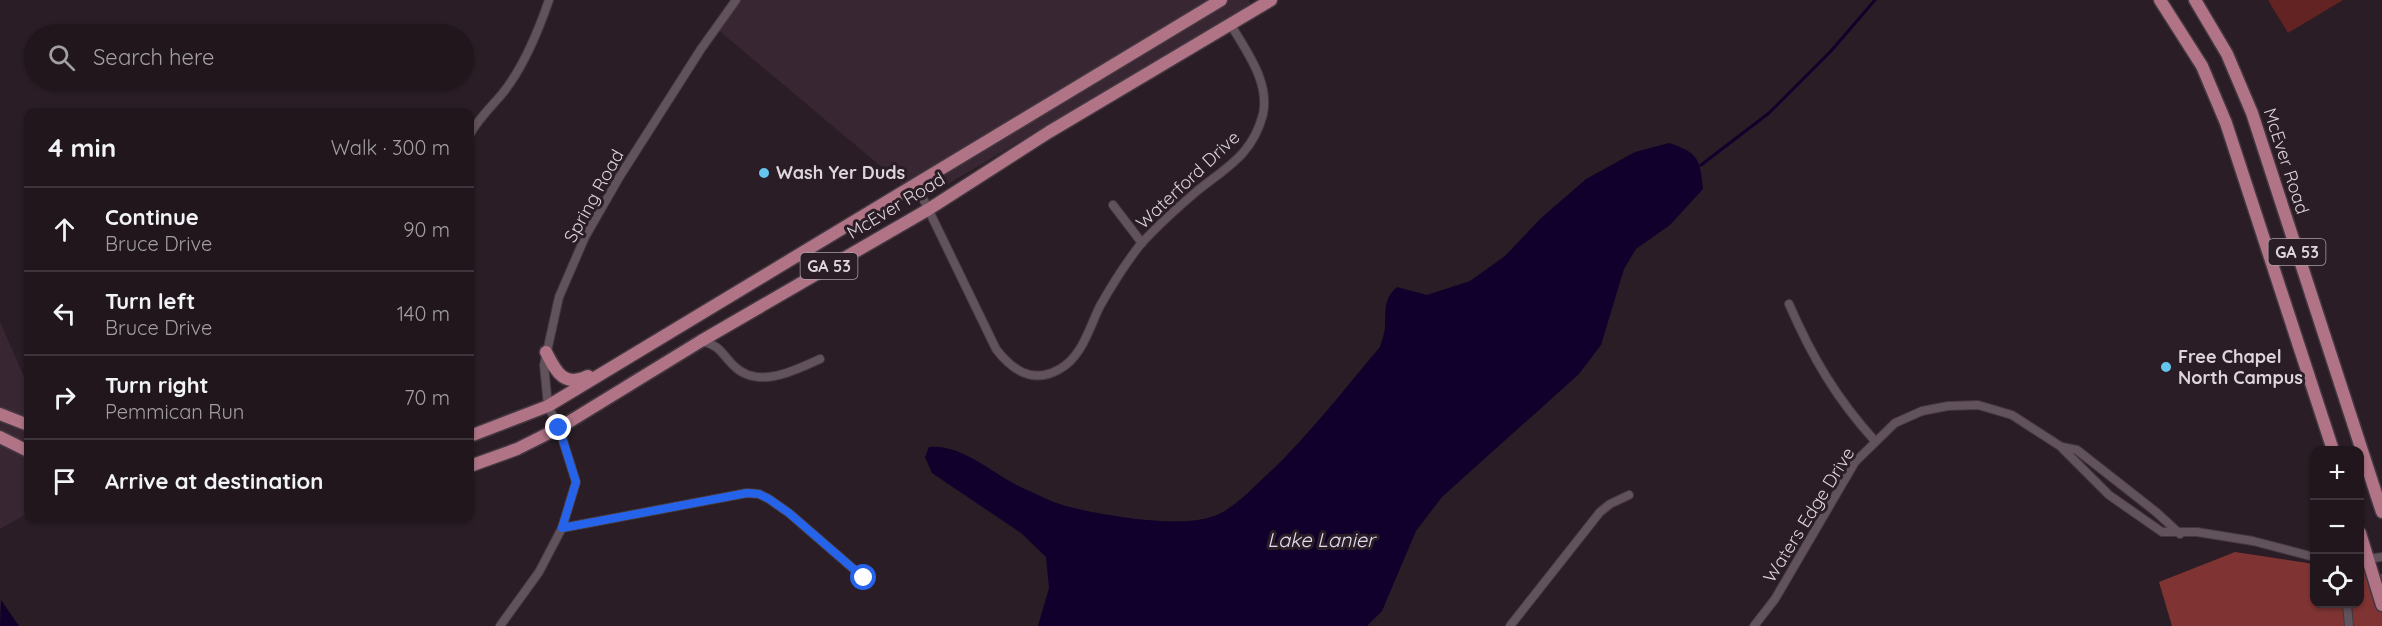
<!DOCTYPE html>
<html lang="en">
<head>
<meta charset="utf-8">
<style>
	:root { --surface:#20161c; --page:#281f25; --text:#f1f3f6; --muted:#a29fa3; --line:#3d353b }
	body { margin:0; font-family:Quicksand,sans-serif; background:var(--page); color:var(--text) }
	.controls { position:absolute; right:18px; bottom:18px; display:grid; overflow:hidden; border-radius:12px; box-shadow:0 2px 4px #0004 }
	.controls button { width:54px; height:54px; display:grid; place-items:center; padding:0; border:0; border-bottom:2px solid var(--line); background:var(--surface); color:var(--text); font:30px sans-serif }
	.stop { position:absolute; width:18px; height:18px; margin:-14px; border:4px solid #2563eb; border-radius:50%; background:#fff }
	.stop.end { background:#2563eb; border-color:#fff; box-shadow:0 2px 6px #0008 }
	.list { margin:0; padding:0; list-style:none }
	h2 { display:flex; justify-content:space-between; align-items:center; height:78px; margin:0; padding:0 24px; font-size:26px }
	h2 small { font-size:20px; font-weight:400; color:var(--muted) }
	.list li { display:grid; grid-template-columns:39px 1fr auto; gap:18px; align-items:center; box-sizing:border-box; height:84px; padding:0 24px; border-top:2px solid var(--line) }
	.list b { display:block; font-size:22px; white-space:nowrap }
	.list p { margin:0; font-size:20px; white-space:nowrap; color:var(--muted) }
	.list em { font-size:20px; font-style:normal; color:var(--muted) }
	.icon { flex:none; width:33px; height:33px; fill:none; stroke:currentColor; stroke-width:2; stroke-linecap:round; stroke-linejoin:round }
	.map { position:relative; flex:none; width:2382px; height:626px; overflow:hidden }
	.search { position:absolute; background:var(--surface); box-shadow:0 2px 4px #0004; left:24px; top:24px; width:450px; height:66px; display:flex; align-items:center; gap:15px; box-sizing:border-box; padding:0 21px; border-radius:33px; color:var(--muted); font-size:22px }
	.panel { position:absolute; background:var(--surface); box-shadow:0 2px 4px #0004; left:24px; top:108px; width:450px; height:414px; border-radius:12px }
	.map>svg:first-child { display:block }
	.built { fill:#382732 }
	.green { fill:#642323 }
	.forest { fill:#7f3433 }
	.water { fill:#11002b }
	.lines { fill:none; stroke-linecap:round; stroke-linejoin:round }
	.stream { stroke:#11002b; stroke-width:3 }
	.minor-casing { stroke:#433840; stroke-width:10 }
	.primary-casing { stroke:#433840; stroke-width:15 }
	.minor { stroke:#61525b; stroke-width:8 }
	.primary { stroke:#b17487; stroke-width:12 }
	.route { stroke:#2563eb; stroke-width:8 }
	.poi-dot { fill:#65c5ee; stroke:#2a1d26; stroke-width:2 }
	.labels { text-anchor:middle; stroke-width:6; stroke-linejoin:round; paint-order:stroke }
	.shield { fill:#2a1d26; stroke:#a89ea5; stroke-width:1.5 }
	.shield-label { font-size:16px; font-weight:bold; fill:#ded5db }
	.street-label { font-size:18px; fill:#ded5db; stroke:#2a1d26 }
	.poi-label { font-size:18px; font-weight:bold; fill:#ded5db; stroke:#2a1d26; text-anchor:start }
	.water-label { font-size:20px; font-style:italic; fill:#e0dcf0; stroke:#2a1d26 }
</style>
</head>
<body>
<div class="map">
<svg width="2382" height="626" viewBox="0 0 2382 626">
	<rect width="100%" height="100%" fill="#2a1d26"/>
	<g class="built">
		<polygon points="736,0 1249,0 1250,5 921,200 717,29"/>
		<polygon points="0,322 28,386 28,513 0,529"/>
	</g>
	<polygon class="green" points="2268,0 2343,0 2288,33"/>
	<polygon class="forest" points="2235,552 2314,564 2314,604 2360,604 2360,571 2382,574 2382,626 2172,626 2159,582"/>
	<g class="water">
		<path d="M1669,143C1699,153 1700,159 1703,189L1670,225L1636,249L1624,269L1601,345L1579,374L1442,497L1416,531L1382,611L1367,626H1038L1049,588L1046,557L1021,533L932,473L925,457L929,447C965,444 995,477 1027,490C1041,496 1056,504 1070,507C1106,516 1186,530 1219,514C1233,507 1247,494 1258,483C1303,443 1341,393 1380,347C1382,341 1384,334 1385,328C1386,310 1383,299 1397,287L1427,295L1470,281L1505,256L1540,219L1586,179L1635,152Z"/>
		<polygon points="1,600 19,626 0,626"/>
	</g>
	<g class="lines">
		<polyline class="stream" points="1701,165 1769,113 1831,51 1875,0"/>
		<g class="minor-casing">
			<g id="minor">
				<path d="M470,134C479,118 491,107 502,94C524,67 538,32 549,0"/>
				<path d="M916,184L996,349C1012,370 1032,384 1058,370C1082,358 1089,328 1100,306C1112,285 1125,264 1140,245C1157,226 1177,208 1197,191C1227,167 1253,154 1263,114C1270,82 1246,51 1231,25"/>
				<polyline points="1113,205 1142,243"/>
				<path d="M1789,304C1812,357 1836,398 1875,441"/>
				<path d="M701,341C721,346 720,352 733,365C757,390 794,371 820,359"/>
				<polyline points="2062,447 2077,450 2156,512 2180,534"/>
				<polyline points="562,528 747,493 759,494 769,499 789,513 864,578"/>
				<polyline points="2360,560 2382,557"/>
				<polyline points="2347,604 2349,626"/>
				<polyline points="500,626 539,572 562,528 576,482 559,428 548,406 544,365 559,297 585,237 620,176 701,49 736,0"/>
				<polyline points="1510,626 1600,512 1610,504 1629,495"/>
				<polyline points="1754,626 1775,599 1855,462 1895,423 1922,411 1948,406 1978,405 2012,415 2060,446 2109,495 2162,532 2197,532 2253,541 2314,557"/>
			</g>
		</g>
		<g class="primary-casing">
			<g id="primary">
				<polyline points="2160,0 2202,66 2226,123 2333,450"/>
				<polyline points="2195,0 2227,54 2252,113 2382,512"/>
				<path d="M546,352C556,371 563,388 588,376"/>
				<polyline points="0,414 28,425"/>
				<polyline points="470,436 548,406 1221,0"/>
				<polyline points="0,437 28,451"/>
				<polyline points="470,466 517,449 559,428 701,341 929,209 1049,132 1271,0"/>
				<polyline points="2360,533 2382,605"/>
			</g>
		</g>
		<use href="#minor" class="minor"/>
		<use href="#primary" class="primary"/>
	</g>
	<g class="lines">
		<polyline class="route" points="559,428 576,482 562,528 747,493 759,494 769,499 789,513 864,578"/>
	</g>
	<g class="poi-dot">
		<circle cx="764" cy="173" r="6"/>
		<circle cx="2166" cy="367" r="6"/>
	</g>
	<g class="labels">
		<g class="shield">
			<rect x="2268.5" y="239" width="57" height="26" rx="4.5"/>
			<rect x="800.5" y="253" width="57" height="26" rx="4.5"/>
		</g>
		<g class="shield-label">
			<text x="2297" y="258">GA 53</text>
			<text x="829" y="272">GA 53</text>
		</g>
		<g class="street-label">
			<text transform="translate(2286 161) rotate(72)" y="6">McEver Road</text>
			<text transform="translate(1188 180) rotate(-43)" y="6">Waterford Drive</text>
			<text transform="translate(594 196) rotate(-61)" y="6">Spring Road</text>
			<text transform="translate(896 206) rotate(-31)" y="6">McEver Road</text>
			<text transform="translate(1809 515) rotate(-58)" y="6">Waters Edge Drive</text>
		</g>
		<g class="poi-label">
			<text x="776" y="179">Wash Yer Duds</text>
			<text x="2178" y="363">Free Chapel<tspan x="2178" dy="21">North Campus</tspan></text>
		</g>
		<g class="water-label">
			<text x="1321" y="547">Lake Lanier</text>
		</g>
	</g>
</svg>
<div class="controls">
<button>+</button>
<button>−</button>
<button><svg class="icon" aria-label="locate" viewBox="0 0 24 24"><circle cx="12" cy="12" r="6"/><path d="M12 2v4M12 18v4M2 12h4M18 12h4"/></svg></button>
</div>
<div class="stop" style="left:864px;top:578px"></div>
<div class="stop end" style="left:559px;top:428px"></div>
<div class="search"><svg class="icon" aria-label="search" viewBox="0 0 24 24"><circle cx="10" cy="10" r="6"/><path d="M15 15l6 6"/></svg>Search here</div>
<section class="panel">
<h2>4 min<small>Walk · 300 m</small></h2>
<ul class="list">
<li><svg class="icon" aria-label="ahead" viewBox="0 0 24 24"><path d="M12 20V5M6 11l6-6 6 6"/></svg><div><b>Continue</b><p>Bruce Drive</p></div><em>90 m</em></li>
<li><svg class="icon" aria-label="left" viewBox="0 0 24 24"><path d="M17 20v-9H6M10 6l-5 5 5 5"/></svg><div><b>Turn left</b><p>Bruce Drive</p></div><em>140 m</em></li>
<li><svg class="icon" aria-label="right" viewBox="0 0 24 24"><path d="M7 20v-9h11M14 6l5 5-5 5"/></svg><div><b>Turn right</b><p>Pemmican Run</p></div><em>70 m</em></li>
<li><svg class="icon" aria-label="arrive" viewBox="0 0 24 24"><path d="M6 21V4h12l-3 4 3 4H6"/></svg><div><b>Arrive at destination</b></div></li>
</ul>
</section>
</div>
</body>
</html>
